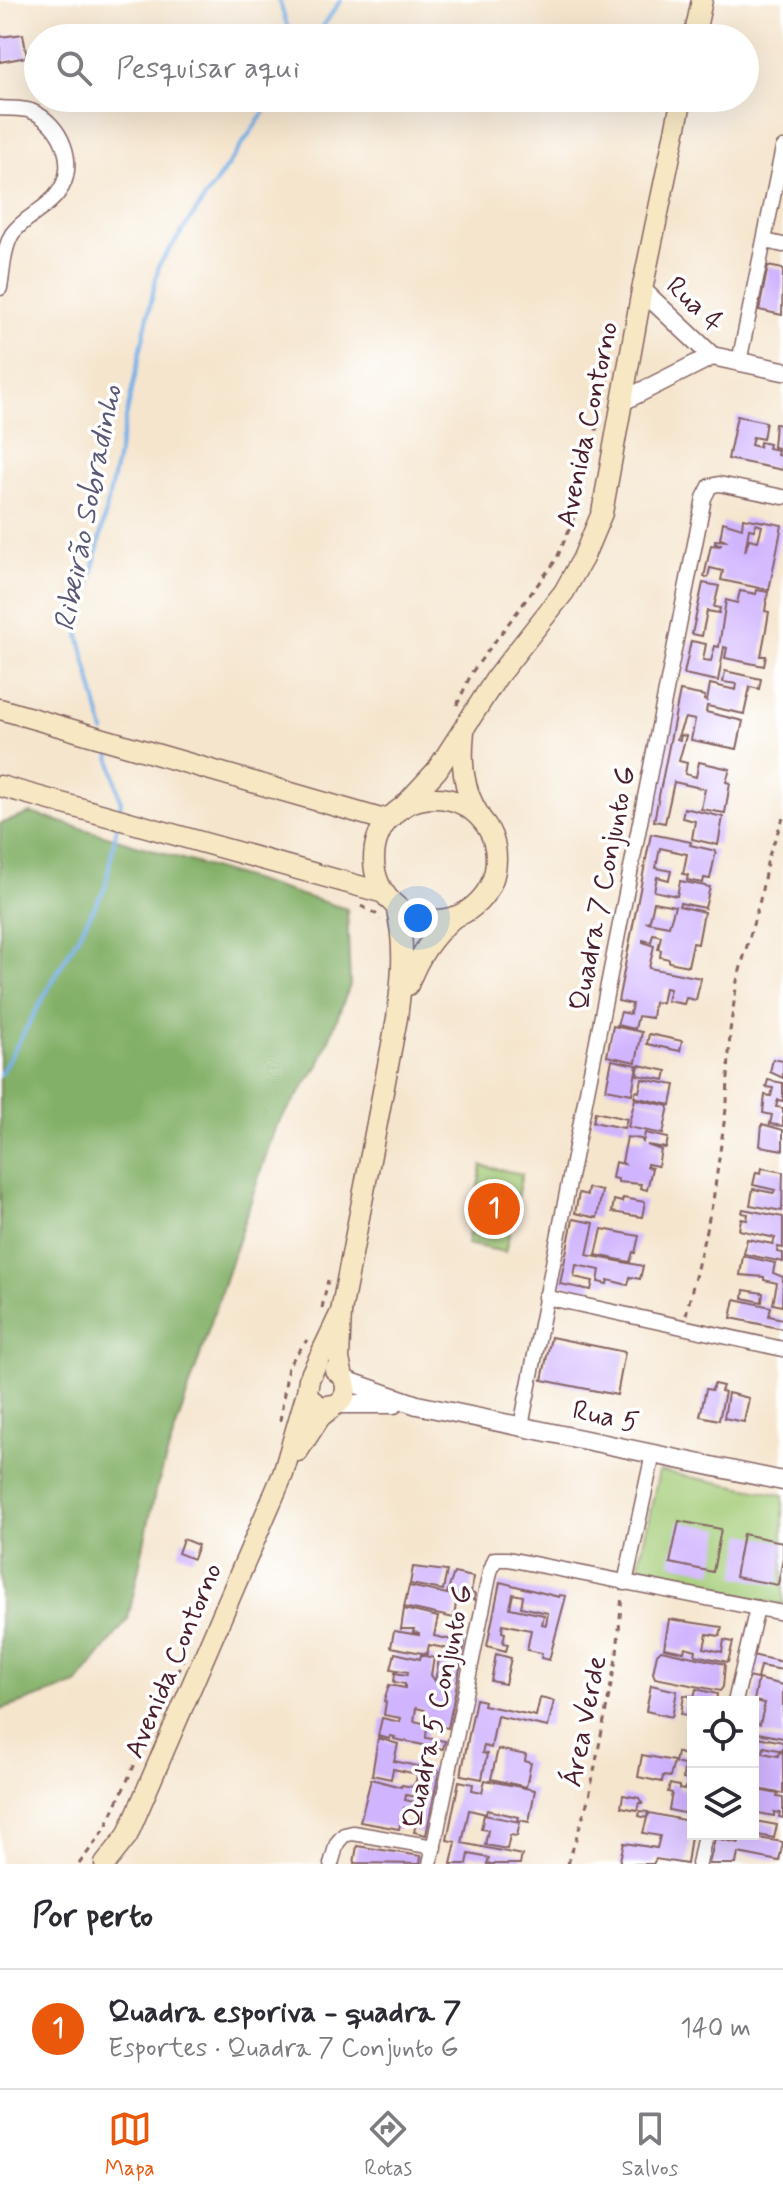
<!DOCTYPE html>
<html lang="pt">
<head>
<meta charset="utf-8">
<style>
	:root { --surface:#fff; --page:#f7f7f7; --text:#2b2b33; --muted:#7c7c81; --line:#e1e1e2; --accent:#ea580c }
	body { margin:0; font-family:Mynerve,sans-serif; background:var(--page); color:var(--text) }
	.controls { position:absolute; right:24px; bottom:24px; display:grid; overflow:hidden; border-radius:0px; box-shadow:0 8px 32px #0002 }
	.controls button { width:72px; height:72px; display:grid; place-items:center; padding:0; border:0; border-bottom:2px solid var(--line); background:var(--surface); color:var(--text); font:40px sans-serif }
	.you { position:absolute; left:418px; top:918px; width:28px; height:28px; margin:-20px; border:6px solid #fff; border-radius:50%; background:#1a73e8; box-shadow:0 0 0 12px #1a73e833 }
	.badge { display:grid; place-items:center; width:52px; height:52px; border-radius:50%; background:var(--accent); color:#fff; font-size:26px; font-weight:700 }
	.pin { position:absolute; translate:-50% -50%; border:4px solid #fff; box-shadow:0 2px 8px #0006 }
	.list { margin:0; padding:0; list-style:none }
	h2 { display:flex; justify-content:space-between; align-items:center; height:104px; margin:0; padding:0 32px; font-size:34px }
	h2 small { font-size:26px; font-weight:400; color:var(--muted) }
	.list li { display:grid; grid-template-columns:52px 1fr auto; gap:24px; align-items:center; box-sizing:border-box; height:120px; padding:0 32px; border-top:2px solid var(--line) }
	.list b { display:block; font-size:30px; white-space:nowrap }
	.list p { margin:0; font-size:26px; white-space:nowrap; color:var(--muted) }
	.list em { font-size:26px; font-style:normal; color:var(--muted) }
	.icon { flex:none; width:44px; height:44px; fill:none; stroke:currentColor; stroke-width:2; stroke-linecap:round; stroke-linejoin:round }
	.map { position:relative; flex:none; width:783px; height:1864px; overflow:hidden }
	.search { position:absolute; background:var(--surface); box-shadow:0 8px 32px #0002; left:24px; right:24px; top:24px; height:88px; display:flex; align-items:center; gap:20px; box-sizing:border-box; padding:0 28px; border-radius:44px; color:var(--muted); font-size:30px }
	.sheet { height:224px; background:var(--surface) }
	nav { display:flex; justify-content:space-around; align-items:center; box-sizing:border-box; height:112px; border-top:2px solid var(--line); background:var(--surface); font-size:22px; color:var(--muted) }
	nav a { display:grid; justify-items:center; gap:4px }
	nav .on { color:var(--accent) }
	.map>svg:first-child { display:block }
	.green { fill:#a4cc78; stroke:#777652; stroke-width:2 }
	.forest { fill:#83b068; stroke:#66684a; stroke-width:2 }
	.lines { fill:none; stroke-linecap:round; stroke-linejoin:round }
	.stream { stroke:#78b1e8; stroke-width:4 }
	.building { fill:#d0b4fe; fill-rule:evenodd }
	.minor-casing { stroke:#866464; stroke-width:17 }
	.tertiary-casing { stroke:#866464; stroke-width:21 }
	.secondary-casing { stroke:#866464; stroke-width:23 }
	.path { stroke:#866464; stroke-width:3; stroke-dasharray:6 6; stroke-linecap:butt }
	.minor { stroke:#fff; stroke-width:14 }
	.tertiary { stroke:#fff; stroke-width:18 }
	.secondary { stroke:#f7e8c3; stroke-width:20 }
	.labels { text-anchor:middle; stroke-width:7; stroke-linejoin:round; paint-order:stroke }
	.street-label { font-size:28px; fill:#4a1f2b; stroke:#fff }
	.water-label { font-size:30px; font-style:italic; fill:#5c5977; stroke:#fff }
</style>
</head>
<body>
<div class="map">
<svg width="783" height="1864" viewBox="0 0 783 1864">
	<rect width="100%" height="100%" fill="#fff"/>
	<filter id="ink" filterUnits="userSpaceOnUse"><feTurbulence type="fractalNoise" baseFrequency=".0125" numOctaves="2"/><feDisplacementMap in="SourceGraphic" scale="16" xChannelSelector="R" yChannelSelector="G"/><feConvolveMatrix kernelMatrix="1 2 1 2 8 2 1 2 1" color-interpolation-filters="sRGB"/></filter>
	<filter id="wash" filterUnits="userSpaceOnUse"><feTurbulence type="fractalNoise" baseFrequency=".006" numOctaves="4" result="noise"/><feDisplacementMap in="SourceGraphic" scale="32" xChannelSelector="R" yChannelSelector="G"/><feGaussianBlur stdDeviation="1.8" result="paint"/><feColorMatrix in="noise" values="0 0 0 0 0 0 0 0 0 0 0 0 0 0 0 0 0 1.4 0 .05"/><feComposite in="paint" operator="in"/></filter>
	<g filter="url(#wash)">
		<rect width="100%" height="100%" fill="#f5e5cd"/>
		<g class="green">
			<polygon points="482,1166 522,1174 505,1252 467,1244"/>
			<polygon points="659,1471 783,1495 783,1605 636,1577"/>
		</g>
		<polygon class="forest" points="31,813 347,909 350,985 319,1065 275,1128 155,1492 128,1619 77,1684 0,1710 0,824"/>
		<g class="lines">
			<g class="stream">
				<polyline points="279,0 291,38"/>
				<polyline points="315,38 341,0"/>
				<polyline points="104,732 79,635 159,265 274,98"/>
				<polyline points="108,748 121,802 119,813"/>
				<polyline points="0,1075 105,888 117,826"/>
			</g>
		</g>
		<g id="blocks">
			<g class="building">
				<polygon points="23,34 27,57 0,62 0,37"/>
				<polygon points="768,266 783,269 782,315 759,310"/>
				<polygon points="737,416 766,422 763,439 753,437 751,445 759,447 760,442 769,444 768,448 778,450 777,455 783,456 783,470 728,459"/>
				<polygon points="775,424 783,425 783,449 773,447"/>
				<path d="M743,518L782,525L769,590L721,580L723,571L710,568L708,577H704L711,545L720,546L721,544H715V540L728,541L720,539L723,522L742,528ZM756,524L762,526L758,541L749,539L745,552L749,529L754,530Z"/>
				<polygon points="703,583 719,586 714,607 720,608 719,613 707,611 702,636 692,634"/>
				<polygon points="757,590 768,592 765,611 769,612 767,624 761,656 766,656 764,666 725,658 727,648 724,647 718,681 684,674 691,641 706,644 703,660 711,661 715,646 719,647 726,600 737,603 740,591 756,594"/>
				<polygon points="725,671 761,679 759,689 750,687 744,714 707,706 706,712 743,721 737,749 691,740 695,720 685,718 677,739 680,740 681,735 686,736 679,761 687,763 685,774 696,777 699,762 730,769 726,782 730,783 725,813 701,809 705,789 674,782 665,823 654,821 680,691 705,696 704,700 707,701 710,684 736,690 737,684 723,682"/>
				<polygon points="684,808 723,817 718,845 692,839 695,821 682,818"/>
				<path d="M651,834L691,842L690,845L716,851L710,879L704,878L703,883L687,880L688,875L683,874L687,854L660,848L656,868L671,871L669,880L657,877L654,891L677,896L680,881L710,887L705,908L680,903L679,906L704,912L698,944L693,943L688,966L669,962V959L660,957L661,950L658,949L661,936L653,934L651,942L643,940V942L654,946L649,968L701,978L696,1000L686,998L684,1004L667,1001L670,989L665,988L662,1003L654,1002L652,1018L638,1016L635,1029L617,1025L621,1012L630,1014L632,1004L618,1001ZM654,902L675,906L669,926L647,922L650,920Z"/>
				<polygon points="613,1026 642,1032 636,1062 607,1056"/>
				<polygon points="649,1034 682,1041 680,1051 647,1044"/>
				<polygon points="773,1059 783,1061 783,1078 770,1072"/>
				<polygon points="612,1060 637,1065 632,1094 606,1089"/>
				<polygon points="639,1065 667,1071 665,1080 637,1075"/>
				<polygon points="642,1079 675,1085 671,1105 634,1097 636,1091 639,1092"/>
				<polygon points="768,1080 783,1083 783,1101 778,1100 776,1107 783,1108 783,1126 770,1124 772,1115 763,1113 765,1095 771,1096 773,1088 766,1087"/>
				<polygon points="635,1099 669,1106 663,1134 628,1127"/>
				<polygon points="595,1112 627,1119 624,1128 593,1122"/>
				<polygon points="762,1124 783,1130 783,1150 760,1146"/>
				<polygon points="645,1133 668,1138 666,1148 647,1145 661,1150 658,1166 647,1164 647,1167 652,1168 647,1190 640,1188 641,1184 618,1182 618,1179 612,1178 615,1162 624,1164 622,1162 627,1137 641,1139 643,1142"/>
				<polygon points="762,1168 783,1172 782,1211 750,1205 753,1189 774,1193 775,1190 753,1185 756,1172 761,1173"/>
				<polygon points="588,1188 602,1191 597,1218 575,1213 579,1193 587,1195"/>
				<polygon points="623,1198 645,1202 642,1217 612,1212 614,1200 622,1202"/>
				<polygon points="743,1209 783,1217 783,1248 778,1247 777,1252 783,1253 783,1262 744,1254 747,1239 773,1244 775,1238 739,1230 741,1219 747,1220 748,1214 742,1213"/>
				<polygon points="573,1219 594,1223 587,1255 643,1266 640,1279 630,1277 628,1285 608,1280 607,1284 598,1282 600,1270 576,1265 574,1277 593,1281 591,1290 560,1284"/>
				<polygon points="602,1229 639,1236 635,1253 633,1252 630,1262 596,1255"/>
				<polygon points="743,1256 775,1263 773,1273 783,1277 782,1306 773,1304 777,1283 764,1280 764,1277 740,1275"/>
				<polygon points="744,1290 763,1293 762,1302 743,1298"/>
				<polygon points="735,1299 771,1307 769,1316 783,1319 783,1329 731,1318"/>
				<polygon points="551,1337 625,1352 617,1395 542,1380"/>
				<polygon points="714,1384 723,1386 721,1391 725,1392 719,1420 700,1416 706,1389 712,1390"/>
				<polygon points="728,1393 749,1398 744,1422 724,1418"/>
				<polygon points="679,1521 721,1529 713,1572 670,1563"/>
				<polygon points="743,1534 783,1542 783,1558 778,1585 735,1577"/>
				<polygon points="183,1539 198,1545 193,1559 178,1553"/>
				<polygon points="413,1567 447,1571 443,1590 410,1584"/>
				<polygon points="454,1573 473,1577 471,1593 475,1594 474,1600 447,1593"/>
				<path d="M500,1582L559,1597L560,1595L566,1596L549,1660L541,1658L542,1653L527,1650L531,1630L525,1629L503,1624L502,1632L505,1633L503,1643L508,1644L506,1651L487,1646ZM513,1594L523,1596L521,1607L548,1613L546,1625L542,1624L544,1615L510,1608Z"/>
				<polygon points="409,1586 457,1596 454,1618 404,1607"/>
				<polygon points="404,1609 438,1617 434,1636 465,1643 448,1728 434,1725 435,1719 424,1717 425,1710 416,1708 414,1721 427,1724 426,1738 445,1741 443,1749 394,1739 395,1737 390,1736 390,1739 378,1736 382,1718 400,1722 401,1718 384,1715 386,1702 384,1701 389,1685 405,1688 405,1684 394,1682 395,1673 407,1675 408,1672 391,1669 395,1653 420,1659 421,1655 434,1658 431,1675 435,1681 439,1659 447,1661 449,1649 429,1645 427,1654 391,1647 394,1631 419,1635 419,1633 413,1632 414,1629 401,1629"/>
				<polygon points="669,1619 722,1627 720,1636 707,1634 704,1648 722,1652 724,1640 733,1642 728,1662 695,1655 696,1650 685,1647 684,1652 664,1648"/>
				<polygon points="661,1650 725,1664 723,1687 720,1691 655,1678 653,1673 657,1654"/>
				<polygon points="496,1654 511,1658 505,1684 491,1681"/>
				<polygon points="752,1655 783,1662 783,1670 760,1666 757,1679 747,1677"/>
				<polygon points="758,1679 783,1685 783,1738 753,1732 753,1723 760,1724 765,1703 754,1701"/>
				<polygon points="651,1685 677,1691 672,1717 646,1711"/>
				<polygon points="696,1689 717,1694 716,1702 693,1702 693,1716 681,1714 684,1695 694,1697"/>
				<polygon points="540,1698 554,1701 548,1727 497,1716 491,1748 484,1746 482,1753 487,1754 482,1779 461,1775 476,1699 484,1701 483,1705 536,1716"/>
				<polygon points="753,1736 783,1742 783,1751 764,1747 763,1753 778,1756 779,1752 783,1753 783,1794 753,1788"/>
				<polygon points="378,1738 398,1744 394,1761 439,1771 426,1835 414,1832 419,1811 423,1812 426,1799 406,1795 405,1800 419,1803 417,1811 404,1808 399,1829 360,1822 371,1779 401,1787 402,1785 412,1787 416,1781 417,1774 393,1769 391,1779 372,1775"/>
				<polygon points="498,1749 526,1755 525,1761 531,1763 526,1787 491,1779"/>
				<polygon points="677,1752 693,1759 691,1781 683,1779 684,1765 675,1763"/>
				<polygon points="642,1755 674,1761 670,1777 663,1776 662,1782 638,1777"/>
				<polygon points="485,1780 535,1790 529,1822 518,1820 519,1817 487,1810 486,1814 469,1810 462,1843 522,1855 520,1864 487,1864 489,1858 469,1854 467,1864 451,1864 456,1842 447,1840 459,1781 473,1784 472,1790 482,1792"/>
				<polygon points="670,1784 679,1786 679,1789 684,1790 685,1787 693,1789 693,1815 669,1810 672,1793 668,1792"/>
				<polygon points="753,1789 778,1794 777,1797 783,1798 783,1818 779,1817 780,1813 774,1812 774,1816 753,1812"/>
				<polygon points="623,1795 639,1798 642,1803 639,1803 637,1810 621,1807"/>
				<polygon points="640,1811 648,1812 647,1817 650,1813 693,1822 687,1864 656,1859 653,1864 619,1864 624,1843 657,1848 660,1836 643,1833 647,1818 639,1816"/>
				<polygon points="484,1815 520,1822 517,1836 510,1835 507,1849 485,1845 488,1830 481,1829"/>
				<polygon points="755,1821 777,1825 774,1838 753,1834"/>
				<polygon points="734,1834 753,1834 752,1837 783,1842 779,1861 738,1853 736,1864 709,1864 715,1838 739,1843 739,1840 733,1839"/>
				<polygon points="357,1846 421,1856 420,1864 354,1863"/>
			</g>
		</g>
	</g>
	<g filter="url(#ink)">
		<use href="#blocks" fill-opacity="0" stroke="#866464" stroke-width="2"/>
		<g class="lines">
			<g class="minor-casing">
				<g id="minor">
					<path d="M0,108C9,109 22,108 31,111C62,123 79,166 58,193C46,210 24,217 12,234C3,250 3,271 0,288"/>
					<polyline points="765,241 783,245"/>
					<polyline points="739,362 783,148"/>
					<polyline points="545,1297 783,1349"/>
					<polyline points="521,1426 704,498 710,486 719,484 783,497"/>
					<polyline points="625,1583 653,1454"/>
					<polyline points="735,1702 757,1608"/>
					<polyline points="331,1864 337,1843 344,1835 353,1833 434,1847"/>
					<polyline points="430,1864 490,1572 495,1559 508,1559 783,1613"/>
					<polyline points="699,1864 705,1834"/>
				</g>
			</g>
			<g class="tertiary-casing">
				<g id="tertiary">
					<polyline points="642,290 712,356 783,371"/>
					<polyline points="623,401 712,356"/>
					<polyline points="345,1380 417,1405 783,1481"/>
					<polyline points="338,1404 394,1404"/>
				</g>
			</g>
			<g class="secondary-casing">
				<g id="secondary">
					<polyline points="694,38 702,0"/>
					<polyline points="0,709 381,819 392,816"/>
					<path d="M464,731C461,761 462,789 479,815"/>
					<polyline points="0,786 384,893"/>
					<circle cx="435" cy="859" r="61"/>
					<polyline points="403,807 437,770 497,677 564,592 583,558 602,513 642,290 682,98"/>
					<path d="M408,985C418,957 432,937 454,917"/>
					<path d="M343,1377L339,1359L341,1312L397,1018C402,979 406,944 396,906"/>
					<path d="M307,1392L310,1399L321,1407L338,1404C350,1393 348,1379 335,1370"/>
					<polyline points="298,1451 320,1417 334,1406"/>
					<polyline points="105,1864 127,1836 283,1474 307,1392 309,1379 341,1312"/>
				</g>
			</g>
			<g class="path">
				<polyline points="457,705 472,672 556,560 572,523 588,467 608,376"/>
				<polyline points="368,870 373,834"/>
				<polyline points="361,906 376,914 380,920"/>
				<polyline points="322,1308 328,1280"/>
				<polyline points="686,1315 713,1201 727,1102 730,1031 737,981 760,900 768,858 783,818"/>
				<polyline points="280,1421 288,1366 307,1340"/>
				<polyline points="79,1864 105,1829 184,1657"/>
				<polyline points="568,1864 589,1797 617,1654 622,1594"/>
			</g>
			<use href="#minor" class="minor"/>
			<use href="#tertiary" class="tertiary"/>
			<use href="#secondary" class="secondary"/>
		</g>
	</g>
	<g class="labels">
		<g class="street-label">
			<text transform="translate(696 303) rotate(43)" y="10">Rua 4</text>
			<text transform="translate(586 424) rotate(-78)" y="10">Avenida Contorno</text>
			<text transform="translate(601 888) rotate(-79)" y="10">Quadra 7 Conjunto G</text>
			<text transform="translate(606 1415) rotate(12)" y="10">Rua 5</text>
			<text transform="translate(172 1660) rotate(-67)" y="10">Avenida Contorno</text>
			<text transform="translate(436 1706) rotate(-78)" y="10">Quadra 5 Conjunto G</text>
			<text transform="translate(583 1721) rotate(-79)" y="10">Área Verde</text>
		</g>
		<g class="water-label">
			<text transform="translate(87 508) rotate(-79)" y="10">Ribeirão Sobradinho</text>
		</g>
	</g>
</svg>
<div class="controls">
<button><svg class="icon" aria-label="locate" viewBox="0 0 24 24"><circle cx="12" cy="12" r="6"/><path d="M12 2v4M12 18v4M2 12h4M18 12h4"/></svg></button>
<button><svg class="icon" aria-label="layers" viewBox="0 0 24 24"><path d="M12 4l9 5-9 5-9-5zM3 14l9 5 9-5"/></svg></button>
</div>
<div class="you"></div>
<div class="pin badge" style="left:494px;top:1209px">1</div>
<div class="search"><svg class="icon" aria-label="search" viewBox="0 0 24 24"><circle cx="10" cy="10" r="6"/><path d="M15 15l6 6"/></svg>Pesquisar aqui</div>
</div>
<section class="sheet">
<h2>Por perto<small></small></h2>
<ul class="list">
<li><span class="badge">1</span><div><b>Quadra esporiva - quadra 7</b><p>Esportes · Quadra 7 Conjunto G</p></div><em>140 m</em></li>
</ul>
</section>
<nav>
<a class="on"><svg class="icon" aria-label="map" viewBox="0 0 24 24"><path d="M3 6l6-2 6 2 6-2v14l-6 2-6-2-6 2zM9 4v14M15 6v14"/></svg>Mapa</a>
<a><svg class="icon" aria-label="directions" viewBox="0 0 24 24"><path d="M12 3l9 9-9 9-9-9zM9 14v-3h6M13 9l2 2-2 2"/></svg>Rotas</a>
<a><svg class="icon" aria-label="saved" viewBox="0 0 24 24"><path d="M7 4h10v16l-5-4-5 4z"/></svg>Salvos</a>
</nav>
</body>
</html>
